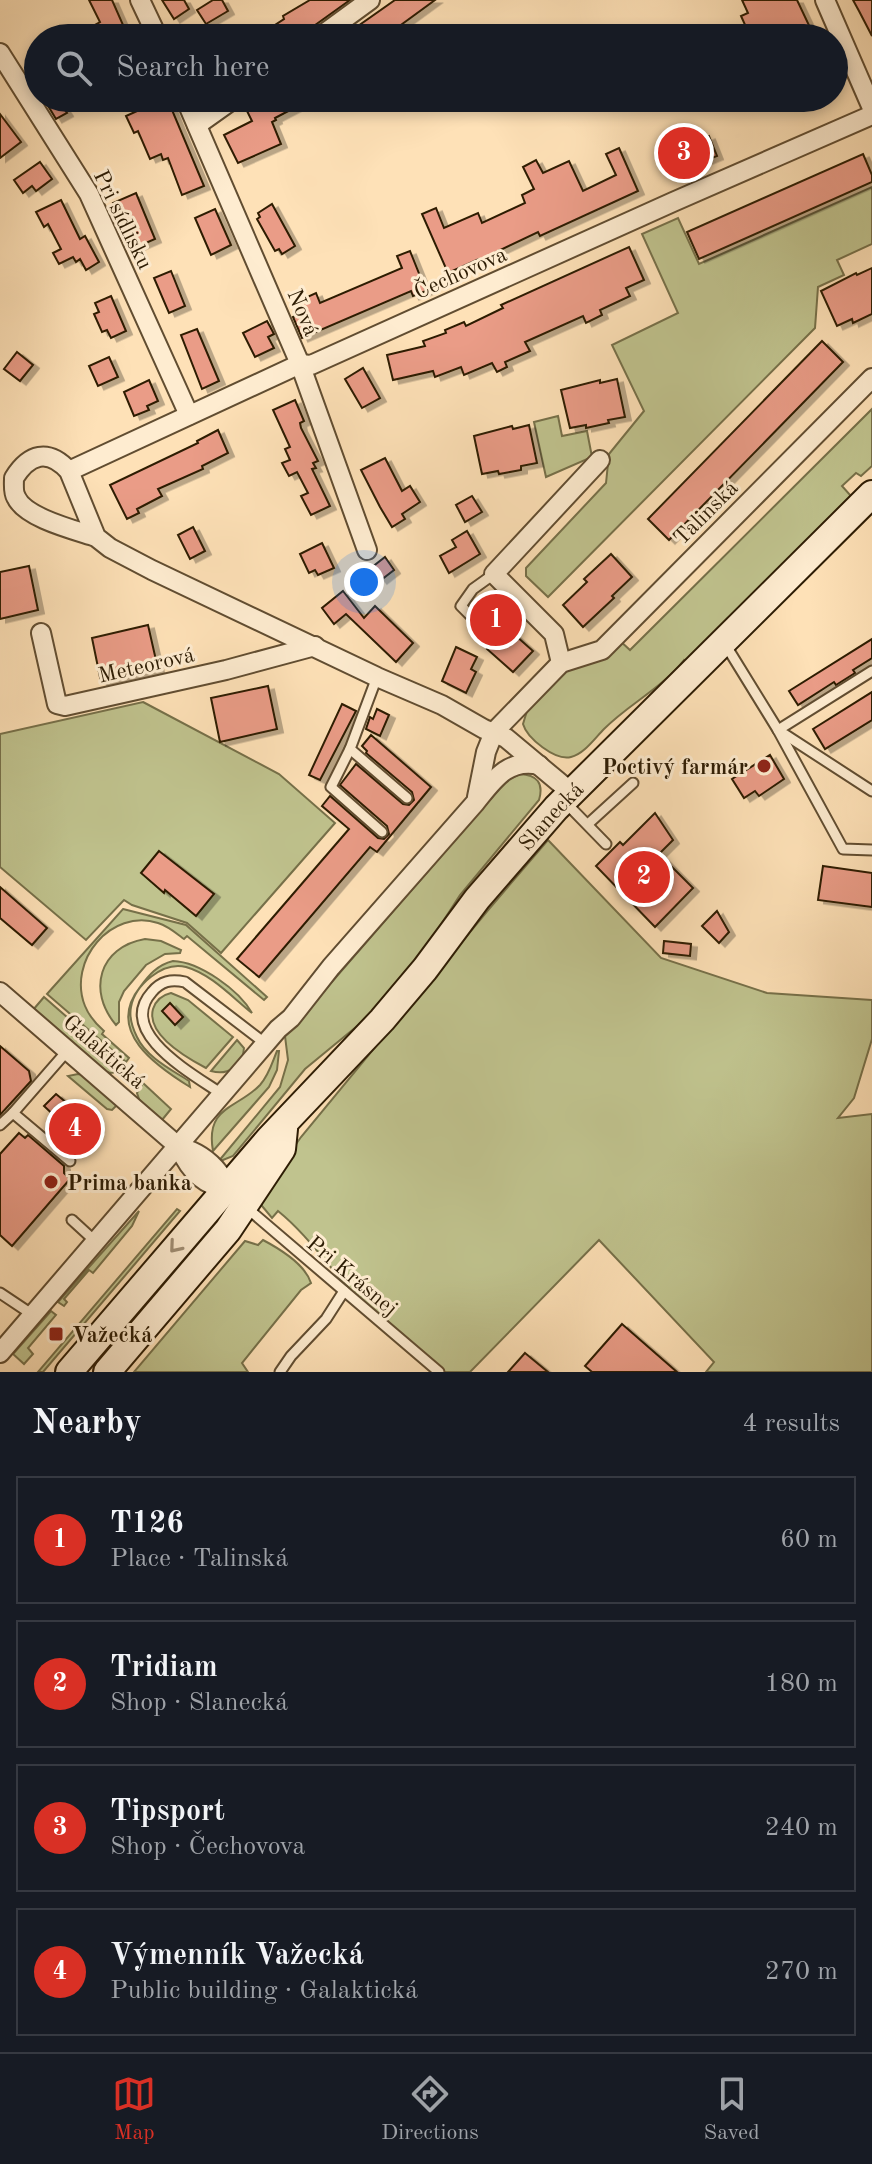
<!DOCTYPE html>
<html lang="en">
<head>
<meta charset="utf-8">
<style>
	:root { --surface:#171b24; --page:#20242c; --text:#f1f3f6; --muted:#9ea1a6; --line:#363941; --accent:#d93025 }
	body { margin:0; font-family:"Old Standard TT",serif; background:var(--page); color:var(--text) }
	.you { position:absolute; left:364px; top:582px; width:28px; height:28px; margin:-20px; border:6px solid #fff; border-radius:50%; background:#1a73e8; box-shadow:0 0 0 12px #1a73e833 }
	.badge { display:grid; place-items:center; width:52px; height:52px; border-radius:50%; background:var(--accent); color:#fff; font-size:26px; font-weight:700 }
	.pin { position:absolute; translate:-50% -50%; border:4px solid #fff; box-shadow:0 2px 8px #0006 }
	.list { margin:0; padding:0; list-style:none }
	h2 { display:flex; justify-content:space-between; align-items:center; height:104px; margin:0; padding:0 32px; font-size:34px }
	h2 small { font-size:26px; font-weight:400; color:var(--muted) }
	.list li { display:grid; grid-template-columns:52px 1fr auto; gap:24px; align-items:center; box-sizing:border-box; height:128px; margin:0 16px 16px; padding:0 16px; border:2px solid var(--line); border-radius:0px }
	.list b { display:block; font-size:30px; white-space:nowrap }
	.list p { margin:0; font-size:26px; white-space:nowrap; color:var(--muted) }
	.list em { font-size:26px; font-style:normal; color:var(--muted) }
	.icon { flex:none; width:44px; height:44px; fill:none; stroke:currentColor; stroke-width:2; stroke-linecap:round; stroke-linejoin:round }
	.map { position:relative; flex:none; width:872px; height:1372px; overflow:hidden }
	.search { position:absolute; background:var(--surface); box-shadow:0 4px 12px #0003; left:24px; right:24px; top:24px; height:88px; display:flex; align-items:center; gap:20px; box-sizing:border-box; padding:0 28px; border-radius:44px; color:var(--muted); font-size:30px }
	.sheet { height:680px; background:var(--surface) }
	nav { display:flex; justify-content:space-around; align-items:center; box-sizing:border-box; height:112px; border-top:2px solid var(--line); background:var(--surface); font-size:22px; color:var(--muted) }
	nav a { display:grid; justify-items:center; gap:4px }
	nav .on { color:var(--accent) }
	.map>svg:first-child { display:block }
	.green { fill:#c0c38e; stroke:#767049; stroke-width:2 }
	.building { fill:#ea9c87; stroke:#2d1c04; stroke-width:2; filter:url(#shadow) }
	.lines { fill:none; stroke-linecap:round; stroke-linejoin:round }
	.service-casing { stroke:#614d31; stroke-width:13 }
	.minor-casing { stroke:#614d31; stroke-width:22 }
	.secondary-casing { stroke:#2d1c04; stroke-width:30 }
	.service { stroke:#feecd0; stroke-width:9 }
	.minor { stroke:#feecd0; stroke-width:18 }
	.secondary { stroke:#feecd0; stroke-width:26 }
	.oneway { stroke:#a08e74 }
	.poi-dot { fill:#8f2418; stroke:#feecd0; stroke-width:3 }
	.labels { text-anchor:middle; stroke-width:6; stroke-linejoin:round; paint-order:stroke }
	.street-label { font-size:22px; fill:#2d1c04; stroke:#feecd0 }
	.poi-label { font-size:22px; font-weight:bold; fill:#2d1c04; stroke:#feecd0; text-anchor:start }
</style>
</head>
<body>
<div class="map">
<svg width="872" height="1372" viewBox="0 0 872 1372">
	<defs>
		<filter id="shadow"><feDropShadow dx="6" dy="3.5" stdDeviation="0" flood-color="#0004"/></filter>
	</defs>
	<rect width="100%" height="100%" fill="#fee1b7"/>
	<filter id="stains"><feTurbulence type="fractalNoise" baseFrequency=".0025" numOctaves="4"/><feColorMatrix values="0 0 0 0 .2 0 0 0 0 .09 0 0 0 0 .02 0 0 0 .5 -.17"/></filter>
	<radialGradient id="worn" r=".72"><stop offset=".6" stop-color="#630" stop-opacity="0"/><stop offset="1" stop-color="#630" stop-opacity=".3"/></radialGradient>
	<g class="green">
		<polygon points="872,187 872,244 837,260 844,275 818,287 815,328 548,597 526,576 526,568 606,483 609,454 644,411 612,345 678,313 642,234 678,218 699,264"/>
		<path d="M872,409V466L861,476L856,473L842,486L851,496L828,526L687,663L684,660C660,690 630,703 604,729C595,738 584,754 571,757C555,761 527,738 523,724L527,711L524,709L558,674L619,640L630,650Z"/>
		<polygon points="558,416 562,436 587,431 592,457 546,477 534,422"/>
		<polygon points="143,702 279,774 335,823 221,953 187,923 132,905 124,900 86,940 0,867 0,734"/>
		<path d="M520,774C537,775 544,783 539,800L460,895L427,946L372,1012L356,1027L305,1069L233,1156L218,1162L280,1087L288,1060L285,1036L507,780Z"/>
		<path d="M548,840L661,958L767,993L872,1000V1039L854,1098L838,1118L872,1114V1372H706L714,1362L599,1240L470,1372H439C407,1344 373,1316 345,1284C323,1259 304,1232 278,1211L272,1218L262,1206L261,1201L264,1190L301,1137L489,909Z"/>
		<path d="M123,909L186,925L267,997L264,1000L187,936L184,939C176,933 168,926 158,923C111,908 67,961 85,1006C89,1016 96,1024 104,1031L102,1034L129,1058L126,1062L47,994Z"/>
		<path d="M145,939L161,941L181,950L180,953L165,954L146,965L124,991L119,1002V1022L116,1025C87,991 99,947 145,939Z"/>
		<path d="M173,961C200,962 239,990 252,1013C232,997 211,974 186,967C163,961 135,985 131,1007C129,1017 133,1029 137,1037C146,1057 172,1070 189,1081L190,1087C156,1066 105,1031 140,987C149,975 157,965 173,961Z"/>
		<path d="M171,993L188,1000L233,1037L206,1068C187,1058 146,1035 153,1009C156,1000 162,995 171,993Z"/>
		<polygon points="44,997 123,1066 118,1072 110,1073 105,1071 33,1010"/>
		<path d="M237,1040L244,1048C243,1066 228,1076 211,1071Z"/>
		<path d="M277,1051H279L277,1070L269,1087L213,1151C205,1106 237,1109 260,1085C269,1075 272,1063 277,1051Z"/>
		<polygon points="78,1074 84,1075 118,1104 112,1110 107,1109 68,1076"/>
		<polygon points="143,1083 171,1109 162,1120 140,1102 137,1093"/>
		<polygon points="177,1209 180,1211 43,1372 38,1372"/>
		<polygon points="139,1211 132,1226 93,1273 89,1270 64,1299 67,1302 64,1306 58,1302"/>
		<path d="M263,1240C280,1249 305,1264 311,1283L301,1290L242,1363L248,1372H134L245,1241L258,1245Z"/>
		<polygon points="51,1311 56,1315 28,1348 33,1354 24,1364 13,1354"/>
	</g>
	<g class="building">
		<polygon points="89,0 112,0 127,34 119,38 101,38 95,25 100,22"/>
		<polygon points="162,0 184,0 189,9 174,19"/>
		<polygon points="213,0 222,0 228,11 206,24 197,10"/>
		<polygon points="310,0 350,0 297,38 255,38 284,19 283,16"/>
		<polygon points="395,0 435,0 383,38 341,38"/>
		<polygon points="742,0 797,0 815,38 751,38 741,16 748,13"/>
		<polygon points="853,0 872,0 872,36 859,11"/>
		<polygon points="57,98 67,113 56,119 47,104"/>
		<polygon points="141,98 167,98 204,186 182,195 168,158 163,160 161,154 150,159 138,131 134,133 126,116 146,107"/>
		<polygon points="274,98 313,98 275,118 276,120 272,122 281,144 238,163 224,135 252,121 247,111"/>
		<polygon points="0,114 21,142 0,158"/>
		<polygon points="709,136 717,156 697,164 694,156 680,162 675,150"/>
		<polygon points="619,148 638,191 540,236 538,232 494,253 495,255 481,261 479,259 448,273 422,214 436,208 444,228 478,213 482,223 525,203 522,195 534,189 523,167 536,160 543,173 569,161 583,191 616,175 606,154"/>
		<polygon points="863,154 872,175 872,182 699,259 687,232"/>
		<polygon points="40,162 52,179 36,191 32,186 23,193 14,180"/>
		<polygon points="136,193 155,239 139,246 132,230 122,234 112,210 115,208 113,203"/>
		<polygon points="61,200 80,239 85,236 99,262 86,270 80,259 76,262 73,257 59,264 53,253 61,249 48,224 44,227 36,212"/>
		<polygon points="272,204 295,246 282,254 279,249 275,251 257,219 260,217 258,213"/>
		<polygon points="215,209 231,245 211,255 195,218"/>
		<polygon points="629,247 644,280 626,288 630,296 600,310 602,315 586,323 583,316 525,342 530,351 505,362 507,367 497,372 492,363 464,375 461,367 435,377 433,371 393,380 387,355 425,346 423,341 446,333 445,330 464,322 466,326 503,308 501,305"/>
		<polygon points="410,251 426,291 413,296 411,291 302,338 293,317 299,314 294,303 316,293 320,303 402,268 397,256"/>
		<polygon points="872,268 872,314 853,323 852,319 837,326 821,291 856,273 857,275"/>
		<polygon points="171,271 185,306 169,313 154,278"/>
		<polygon points="111,296 126,331 111,338 107,330 102,332 94,314 99,312 95,303"/>
		<polygon points="267,321 274,334 268,337 274,348 255,357 243,333"/>
		<polygon points="197,329 219,381 202,389 181,335"/>
		<polygon points="822,341 843,362 669,540 648,519"/>
		<polygon points="17,352 33,365 20,381 4,369"/>
		<polygon points="109,357 118,377 98,386 89,366"/>
		<polygon points="363,368 380,398 362,408 345,379"/>
		<polygon points="617,379 625,417 608,420 609,423 586,428 586,425 570,428 561,390 600,380 600,383"/>
		<polygon points="149,380 158,401 147,406 149,410 134,416 124,392"/>
		<polygon points="295,400 304,421 300,423 301,428 318,461 313,463 316,468 312,469 330,506 311,515 301,496 308,493 297,472 289,476 282,463 290,460 285,449 290,447 273,410"/>
		<polygon points="529,425 537,463 521,466 521,470 499,474 498,471 482,474 474,436 512,426 513,429"/>
		<polygon points="218,430 228,453 202,466 203,469 158,489 162,496 137,509 139,513 127,519 110,485 198,443 197,441"/>
		<polygon points="385,458 402,491 410,486 420,502 402,514 405,519 392,527 380,507 361,470"/>
		<polygon points="472,496 482,512 465,522 456,505"/>
		<polygon points="193,527 205,551 190,559 178,535"/>
		<polygon points="467,531 480,554 449,573 440,556 456,547 452,540"/>
		<polygon points="322,543 334,568 318,575 315,570 309,573 300,554"/>
		<polygon points="611,554 632,577 612,596 614,598 583,627 563,605 587,582 584,579"/>
		<polygon points="385,557 394,570 381,580 371,568"/>
		<polygon points="29,566 38,610 0,619 0,572"/>
		<polygon points="343,591 364,618 375,606 413,643 396,662 346,614 334,624 322,608"/>
		<polygon points="148,625 158,669 101,682 92,638"/>
		<polygon points="506,627 533,651 513,672 487,649"/>
		<polygon points="872,639 872,658 853,670 855,673 836,685 834,682 798,705 789,691"/>
		<polygon points="456,647 477,657 471,669 476,672 466,693 442,681"/>
		<polygon points="268,686 277,729 220,742 211,698"/>
		<polygon points="872,692 872,720 825,749 813,729"/>
		<polygon points="342,704 356,711 320,780 309,775"/>
		<polygon points="377,709 389,715 380,736 366,729 370,717 373,719"/>
		<polygon points="371,735 431,787 377,852 370,847 259,977 237,959 349,829 322,806 330,796 378,838 384,839 389,834 387,826 340,785 356,764 403,804 409,805 414,800 412,792 366,753 367,751 362,746"/>
		<polygon points="770,755 784,779 759,796 755,791 744,798 732,779"/>
		<polygon points="655,813 673,840 659,854 693,888 655,927 596,866 620,842 623,845"/>
		<polygon points="159,851 214,894 196,916 165,890 164,893 141,873"/>
		<polygon points="823,866 872,873 872,907 818,900"/>
		<polygon points="0,887 47,928 32,945 0,918"/>
		<polygon points="717,911 729,932 719,943 702,926"/>
		<polygon points="664,941 691,944 690,956 663,953"/>
		<polygon points="170,1003 183,1017 175,1025 162,1011"/>
		<polygon points="0,1046 29,1071 31,1081 0,1115"/>
		<polygon points="56,1094 98,1129 79,1152 68,1142 67,1148 48,1133 59,1120 44,1106"/>
		<polygon points="19,1133 25,1138 28,1135 64,1166 64,1173 70,1179 12,1246 0,1235 0,1154"/>
		<polygon points="622,1324 677,1372 592,1372 585,1366"/>
		<polygon points="525,1353 548,1372 508,1372"/>
	</g>
	<g class="lines">
		<g class="service-casing">
			<g id="service">
				<polyline points="486,631 461,606 473,589 494,574"/>
				<polyline points="725,644 778,730 843,849 872,850"/>
				<polyline points="872,671 778,730 872,791"/>
				<polyline points="377,677 350,749 407,798"/>
				<polyline points="350,749 331,787 382,832"/>
				<polyline points="566,803 606,844"/>
				<polyline points="588,824 633,783"/>
				<path d="M223,1095C195,1075 115,1033 152,992C161,981 171,979 185,982L266,1044"/>
				<polyline points="13,1113 70,1161"/>
				<polyline points="0,1125 13,1113 68,1050"/>
				<polyline points="247,1208 439,1372"/>
				<polyline points="72,1220 96,1242"/>
				<polyline points="0,1293 33,1315"/>
				<polyline points="280,1372 291,1356 326,1319 344,1291"/>
			</g>
		</g>
		<g class="minor-casing">
			<g id="minor">
				<polyline points="140,0 158,38"/>
				<polyline points="825,0 872,108"/>
				<polyline points="318,38 370,0"/>
				<polyline points="0,53 89,194 189,415"/>
				<polyline points="185,98 300,364 367,550"/>
				<polyline points="197,125 235,98"/>
				<polyline points="69,471 300,364 311,365 673,202 872,115"/>
				<path d="M96,537C75,530 25,518 16,497C13,492 14,484 14,478C29,454 48,448 69,471L96,537L110,548L152,570L377,677L442,705L484,729L506,738L572,793"/>
				<polyline points="41,633 57,704 65,706 226,670 315,646"/>
				<polyline points="561,663 554,634 494,574 600,460"/>
				<polyline points="477,797 486,752 494,732 561,663 602,650 872,378"/>
				<path d="M0,992L179,1147C195,1151 209,1160 219,1173C225,1181 227,1189 234,1196"/>
				<path d="M179,1147C188,1167 202,1186 226,1188"/>
				<path d="M0,1353L278,1029L291,1018L331,967L475,803C493,781 507,758 539,765"/>
			</g>
		</g>
		<g class="secondary-casing">
			<g id="secondary">
				<path id="s1" d="M69,1372L269,1139L382,1020L425,969L477,899L556,808L872,494"/>
				<polyline points="107,1372 228,1230 282,1149 284,1129"/>
			</g>
		</g>
		<use href="#service" class="service"/>
		<use href="#minor" class="minor"/>
		<use href="#secondary" class="secondary"/>
	</g>
	<defs><path id="oneway-chevron" d="M-2-3.5L2.5 0L-2 3.5" fill="none" stroke-width="1.6" stroke-linecap="round" stroke-linejoin="round" transform="scale(2)"/></defs>
	<use class="oneway" href="#oneway-chevron" transform="translate(175 1247) rotate(130)"/>
	<g class="poi-dot">
		<circle cx="764" cy="766" r="8"/>
		<circle cx="51" cy="1182" r="8"/>
		<rect x="48" y="1326" width="16" height="16" rx="4"/>
	</g>
	<g class="labels">
		<g class="street-label">
			<text transform="translate(124 219) rotate(64)" y="8">Pri sídlisku</text>
			<text transform="translate(460 272) rotate(-24)" y="8">Čechovova</text>
			<text transform="translate(304 312) rotate(67)" y="8">Nová</text>
			<text transform="translate(705 512) rotate(-45)" y="8">Talinská</text>
			<text transform="translate(146 664) rotate(-13)" y="8">Meteorová</text>
			<text dy="8" stroke="none"><textPath href="#s1" startOffset="736">Slanecká</textPath></text>
			<text transform="translate(105 1051) rotate(41)" y="8">Galaktická</text>
			<text transform="translate(353 1275) rotate(40)" y="8">Pri Krásnej</text>
		</g>
		<g class="poi-label">
			<text x="748" y="774" text-anchor="end">Poctivý farmár</text>
			<text x="67" y="1190">Prima banka</text>
			<text x="72" y="1342">Važecká</text>
		</g>
	</g>
	<rect width="100%" height="100%" filter="url(#stains)"/>
	<rect width="100%" height="100%" fill="url(#worn)"/>
</svg>
<div class="you"></div>
<div class="pin badge" style="left:496px;top:620px">1</div>
<div class="pin badge" style="left:644px;top:877px">2</div>
<div class="pin badge" style="left:684px;top:153px">3</div>
<div class="pin badge" style="left:75px;top:1129px">4</div>
<div class="search"><svg class="icon" aria-label="search" viewBox="0 0 24 24"><circle cx="10" cy="10" r="6"/><path d="M15 15l6 6"/></svg>Search here</div>
</div>
<section class="sheet">
<h2>Nearby<small>4 results</small></h2>
<ul class="list">
<li><span class="badge">1</span><div><b>T126</b><p>Place · Talinská</p></div><em>60 m</em></li>
<li><span class="badge">2</span><div><b>Tridiam</b><p>Shop · Slanecká</p></div><em>180 m</em></li>
<li><span class="badge">3</span><div><b>Tipsport</b><p>Shop · Čechovova</p></div><em>240 m</em></li>
<li><span class="badge">4</span><div><b>Výmenník Važecká</b><p>Public building · Galaktická</p></div><em>270 m</em></li>
</ul>
</section>
<nav>
<a class="on"><svg class="icon" aria-label="map" viewBox="0 0 24 24"><path d="M3 6l6-2 6 2 6-2v14l-6 2-6-2-6 2zM9 4v14M15 6v14"/></svg>Map</a>
<a><svg class="icon" aria-label="directions" viewBox="0 0 24 24"><path d="M12 3l9 9-9 9-9-9zM9 14v-3h6M13 9l2 2-2 2"/></svg>Directions</a>
<a><svg class="icon" aria-label="saved" viewBox="0 0 24 24"><path d="M7 4h10v16l-5-4-5 4z"/></svg>Saved</a>
</nav>
</body>
</html>
